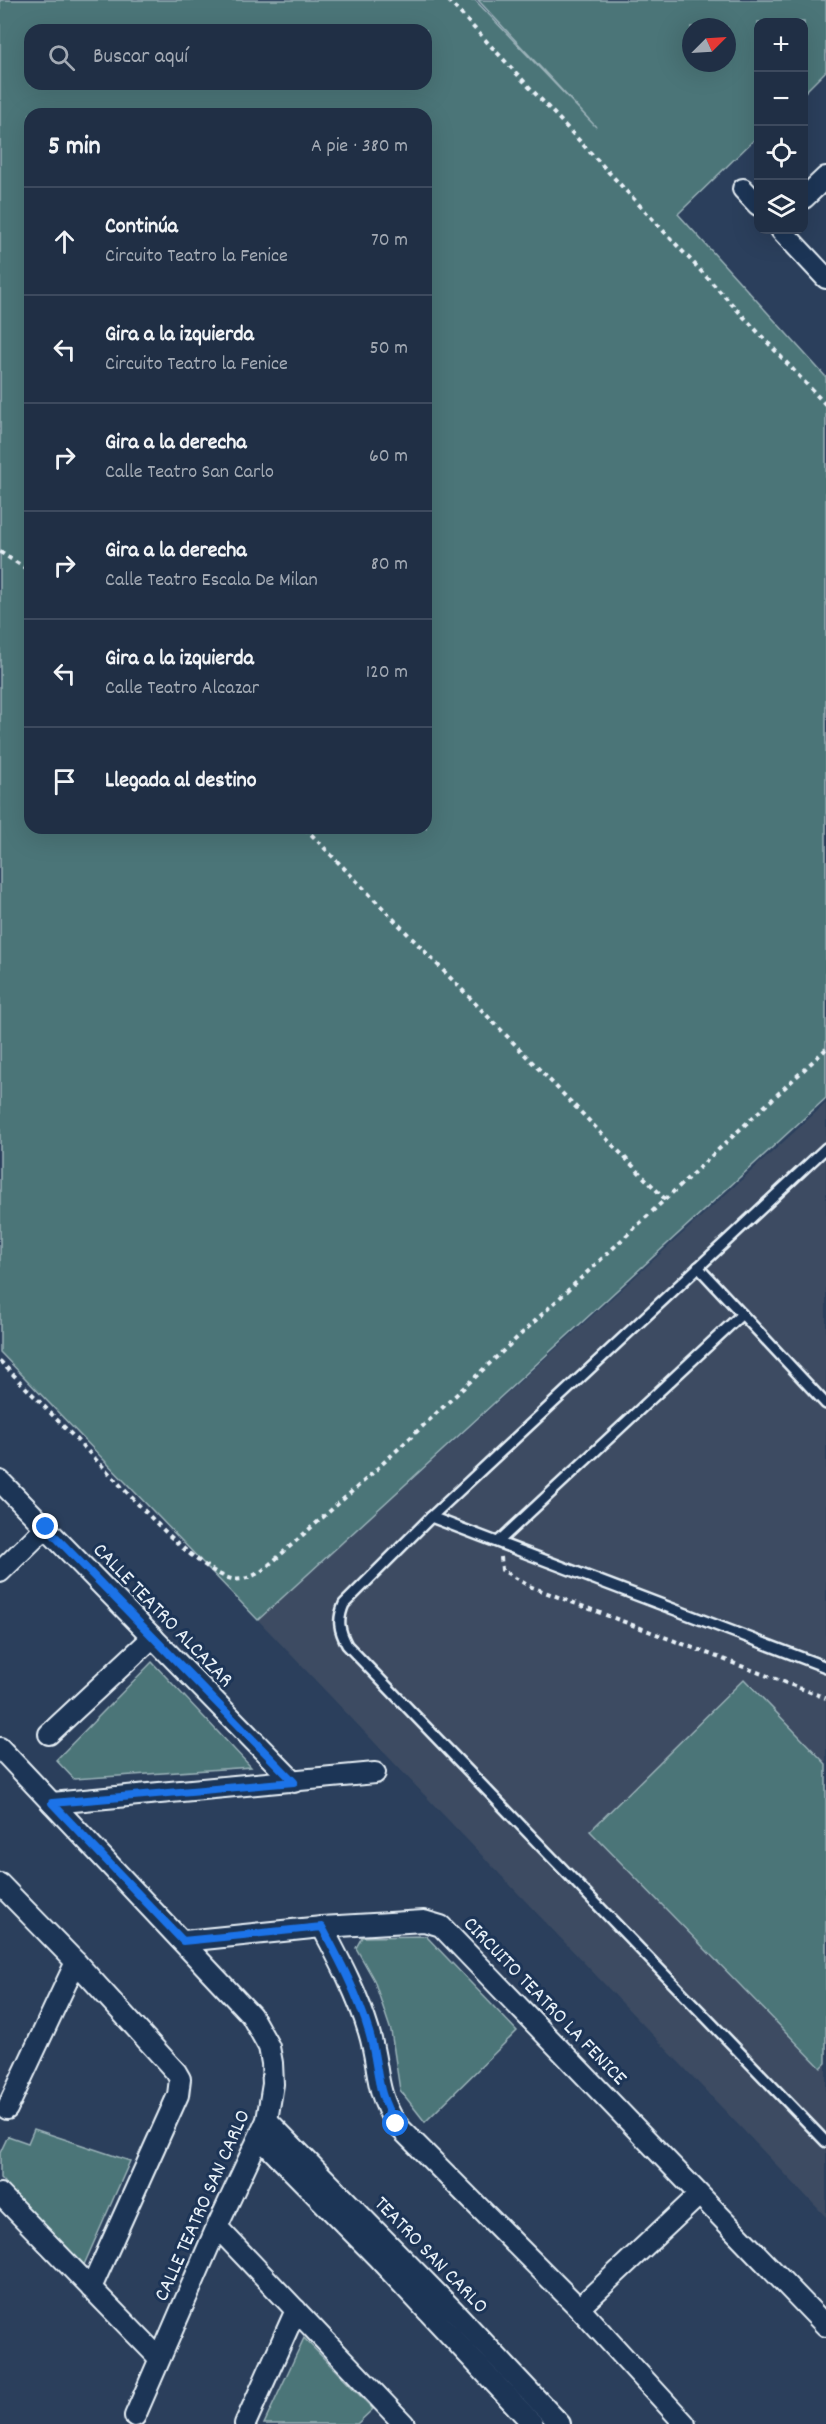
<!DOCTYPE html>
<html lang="es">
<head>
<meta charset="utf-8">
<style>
	:root { --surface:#202f45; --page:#28374c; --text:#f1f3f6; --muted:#a2a9b3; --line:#3d4a5e }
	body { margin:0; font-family:Dekko,sans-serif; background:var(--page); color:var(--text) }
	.controls { position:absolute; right:18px; top:18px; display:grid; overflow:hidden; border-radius:12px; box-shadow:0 6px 24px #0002 }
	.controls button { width:54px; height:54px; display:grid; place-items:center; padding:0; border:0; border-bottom:2px solid var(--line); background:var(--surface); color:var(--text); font:30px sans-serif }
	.compass { position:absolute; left:682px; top:18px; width:54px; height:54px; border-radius:50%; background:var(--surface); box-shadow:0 6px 24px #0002; rotate:66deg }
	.stop { position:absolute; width:18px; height:18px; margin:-14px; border:4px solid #1a73e8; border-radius:50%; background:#fff }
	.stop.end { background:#1a73e8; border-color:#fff; box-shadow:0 2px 6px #0008 }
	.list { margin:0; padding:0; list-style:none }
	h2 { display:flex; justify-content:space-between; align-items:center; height:78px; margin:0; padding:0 24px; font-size:26px }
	h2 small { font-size:20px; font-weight:400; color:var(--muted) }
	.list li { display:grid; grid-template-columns:39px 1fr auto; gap:18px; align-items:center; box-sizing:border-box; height:108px; padding:0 24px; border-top:2px solid var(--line) }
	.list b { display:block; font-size:22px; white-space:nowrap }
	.list p { margin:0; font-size:20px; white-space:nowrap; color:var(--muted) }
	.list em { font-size:20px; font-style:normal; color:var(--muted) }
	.icon { flex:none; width:33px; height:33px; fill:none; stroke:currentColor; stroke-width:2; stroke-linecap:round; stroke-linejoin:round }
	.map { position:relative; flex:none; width:826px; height:2424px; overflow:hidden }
	.search { position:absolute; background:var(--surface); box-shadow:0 6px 24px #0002; left:24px; top:24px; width:408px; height:66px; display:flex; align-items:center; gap:15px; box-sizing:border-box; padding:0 21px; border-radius:18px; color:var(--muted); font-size:22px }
	.panel { position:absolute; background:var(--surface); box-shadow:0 6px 24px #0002; left:24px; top:108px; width:408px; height:726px; border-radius:18px }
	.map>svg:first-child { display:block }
	.built { fill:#3c4b62 }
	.green { fill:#4c7478; stroke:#9ab2b8; stroke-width:1.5; fill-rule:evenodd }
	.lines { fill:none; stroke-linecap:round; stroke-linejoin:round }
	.service-casing { stroke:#e8f1f8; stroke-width:14 }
	.minor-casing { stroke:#e8f1f8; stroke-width:24 }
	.path { stroke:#e8f1f8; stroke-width:4; stroke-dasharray:4.5 4.5; stroke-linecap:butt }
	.service { stroke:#1d3557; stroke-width:9 }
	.minor { stroke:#1d3557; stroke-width:20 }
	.route { stroke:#1a73e8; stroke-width:8 }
	.labels { text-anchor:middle; stroke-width:6; stroke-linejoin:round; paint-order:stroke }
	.street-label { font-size:21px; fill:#e8f1f8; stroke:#1d3557 }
</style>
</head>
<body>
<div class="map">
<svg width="826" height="2424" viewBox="0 0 826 2424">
	<rect width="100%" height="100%" fill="#2b3f5c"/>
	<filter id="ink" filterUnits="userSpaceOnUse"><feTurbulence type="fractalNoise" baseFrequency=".0167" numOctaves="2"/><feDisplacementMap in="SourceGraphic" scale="12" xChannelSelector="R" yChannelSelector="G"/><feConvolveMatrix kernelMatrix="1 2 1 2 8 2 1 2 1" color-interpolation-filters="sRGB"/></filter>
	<g filter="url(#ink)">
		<polygon class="built" points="826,1103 826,2217 258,1620"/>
		<g class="green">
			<path d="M0,0H475L596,127L478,0H826V71L804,93V22H758V136L678,214L826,377V1098L258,1620L0,1352ZM691,27H727V63H691ZM30,30H426V84H30ZM30,114H426V828H30Z"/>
			<polygon points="152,1662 251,1767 74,1779 56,1760"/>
			<polygon points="744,1679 826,1764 826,2063 821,2068 590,1831"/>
			<polygon points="426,1936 517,2031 425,2122 400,2090 391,2031 374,1980 356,1948 362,1937"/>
			<polygon points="34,2129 130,2161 83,2267 0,2178 0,2153 8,2136 28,2143"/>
			<polygon points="304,2338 373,2409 357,2424 264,2424"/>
		</g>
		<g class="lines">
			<g class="service-casing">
				<g id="service">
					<path d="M826,1148L431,1517L344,1604C337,1620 339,1630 347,1645L826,2142"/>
					<polyline points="698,1267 826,1404"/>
					<polyline points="431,1517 826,1667"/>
					<polyline points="499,1541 742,1314"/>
				</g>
			</g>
			<g class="minor-casing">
				<g id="minor">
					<polyline points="743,189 758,205"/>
					<polyline points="804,198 826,177"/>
					<polyline points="781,230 826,278"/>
					<polyline points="0,1481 294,1782"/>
					<polyline points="0,1572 46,1527"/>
					<polyline points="49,1734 153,1637"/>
					<polyline points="0,1748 251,2015 269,2047 272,2063 273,2084 267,2120 217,2227 135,2416"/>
					<polyline points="52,1803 375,1773"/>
					<polyline points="0,1884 76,1962 176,2072 180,2079 178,2095 91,2288"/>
					<path d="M322,1927C340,1961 358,1995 369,2032C380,2068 374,2089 396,2124L579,2308L685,2424"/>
					<polyline points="184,1941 322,1927 424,1921 441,1926 826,2326"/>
					<polyline points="7,2109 76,1962"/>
					<polyline points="267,2120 454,2311 560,2424"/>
					<polyline points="260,2138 377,2257 533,2424"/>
					<polyline points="0,2194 159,2358"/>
					<polyline points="217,2227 404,2424"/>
					<polyline points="579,2308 699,2195"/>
					<polyline points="245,2424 296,2310"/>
				</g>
			</g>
			<g class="path">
				<polyline points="448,0 826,405"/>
				<polyline points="0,552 30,571"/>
				<polyline points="305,828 665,1199"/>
				<path d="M0,1361C35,1397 70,1433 105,1469C132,1497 196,1571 232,1579C244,1581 253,1576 262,1571L365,1480L826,1049"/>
				<polyline points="501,1557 502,1570 529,1586 826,1698"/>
			</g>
			<use href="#service" class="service"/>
			<use href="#minor" class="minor"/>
		</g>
	</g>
	<g class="lines" filter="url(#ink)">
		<path class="route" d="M46,1527L294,1782L52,1803L183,1941L322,1927C340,1961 358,1995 369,2032C380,2068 374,2089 396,2124"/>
	</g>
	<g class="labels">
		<g class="street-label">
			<text transform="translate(164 1614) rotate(46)" y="7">CALLE TEATRO ALCAZAR</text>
			<text transform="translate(546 2000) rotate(46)" y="7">CIRCUITO TEATRO LA FENICE</text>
			<text transform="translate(201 2205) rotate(-66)" y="7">CALLE TEATRO SAN CARLO</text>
			<text transform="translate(432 2254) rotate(46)" y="7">TEATRO SAN CARLO</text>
		</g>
	</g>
</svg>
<div class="controls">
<button>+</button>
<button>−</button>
<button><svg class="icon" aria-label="locate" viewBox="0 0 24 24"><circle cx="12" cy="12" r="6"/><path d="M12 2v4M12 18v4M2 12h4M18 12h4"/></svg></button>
<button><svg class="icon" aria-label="layers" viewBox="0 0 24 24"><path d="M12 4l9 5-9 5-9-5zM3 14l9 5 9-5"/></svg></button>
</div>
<svg class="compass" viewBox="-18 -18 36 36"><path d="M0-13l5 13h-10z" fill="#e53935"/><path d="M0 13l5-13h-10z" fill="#a2a9b3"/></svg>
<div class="stop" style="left:396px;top:2124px"></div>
<div class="stop end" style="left:46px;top:1527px"></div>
<div class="search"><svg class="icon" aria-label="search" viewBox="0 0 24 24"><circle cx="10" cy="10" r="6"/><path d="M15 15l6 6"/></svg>Buscar aquí</div>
<section class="panel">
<h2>5 min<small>A pie · 380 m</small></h2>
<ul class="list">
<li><svg class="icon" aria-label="ahead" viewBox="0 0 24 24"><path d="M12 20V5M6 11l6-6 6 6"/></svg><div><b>Continúa</b><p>Circuito Teatro la Fenice</p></div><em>70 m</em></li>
<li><svg class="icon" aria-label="left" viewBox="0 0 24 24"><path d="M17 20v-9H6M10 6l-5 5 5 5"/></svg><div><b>Gira a la izquierda</b><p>Circuito Teatro la Fenice</p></div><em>50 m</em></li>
<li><svg class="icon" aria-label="right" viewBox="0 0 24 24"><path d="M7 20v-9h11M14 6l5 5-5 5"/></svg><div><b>Gira a la derecha</b><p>Calle Teatro San Carlo</p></div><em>60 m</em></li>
<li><svg class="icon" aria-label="right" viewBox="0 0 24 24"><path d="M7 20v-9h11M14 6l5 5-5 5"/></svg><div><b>Gira a la derecha</b><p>Calle Teatro Escala De Milan</p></div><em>80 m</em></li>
<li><svg class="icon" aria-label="left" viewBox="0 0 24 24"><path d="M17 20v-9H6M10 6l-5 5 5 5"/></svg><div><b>Gira a la izquierda</b><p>Calle Teatro Alcazar</p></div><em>120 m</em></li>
<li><svg class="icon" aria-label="arrive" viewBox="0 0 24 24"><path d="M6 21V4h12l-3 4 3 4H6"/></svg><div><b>Llegada al destino</b></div></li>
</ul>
</section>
</div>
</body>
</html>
